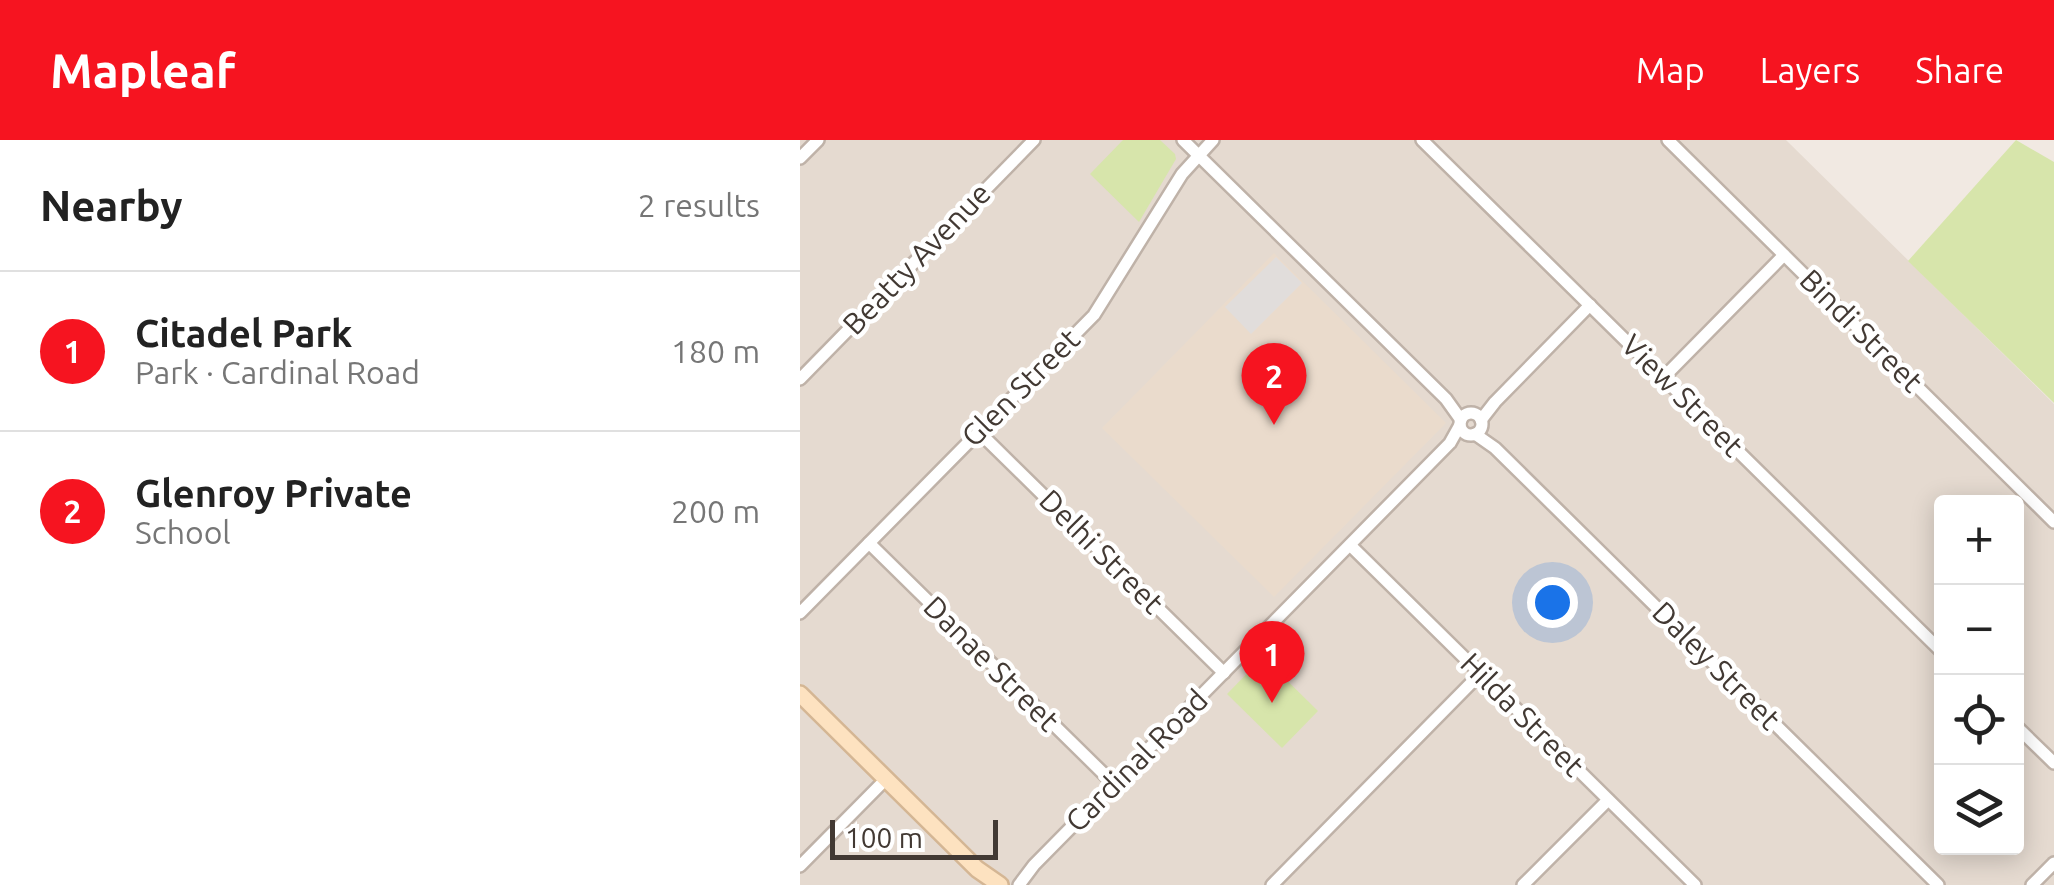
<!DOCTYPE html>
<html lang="en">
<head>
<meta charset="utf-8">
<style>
	:root { --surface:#fff; --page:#f6f6f6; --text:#222; --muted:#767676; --line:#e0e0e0; --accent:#f61420 }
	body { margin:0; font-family:Ubuntu,sans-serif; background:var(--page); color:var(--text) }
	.controls { position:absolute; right:30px; bottom:30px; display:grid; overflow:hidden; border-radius:10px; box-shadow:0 5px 25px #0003 }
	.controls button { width:90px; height:90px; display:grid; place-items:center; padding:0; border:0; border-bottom:2px solid var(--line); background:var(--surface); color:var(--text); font:50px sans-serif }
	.scale { position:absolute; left:30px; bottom:25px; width:168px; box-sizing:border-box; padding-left:10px; border:5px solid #423933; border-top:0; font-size:28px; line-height:35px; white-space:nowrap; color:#423933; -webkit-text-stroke:8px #fff; paint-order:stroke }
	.you { position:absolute; left:752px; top:462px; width:35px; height:35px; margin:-25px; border:8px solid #fff; border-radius:50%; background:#1a73e8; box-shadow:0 0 0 15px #1a73e833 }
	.badge { display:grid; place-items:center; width:65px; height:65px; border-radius:50%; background:var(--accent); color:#fff; font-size:32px; font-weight:700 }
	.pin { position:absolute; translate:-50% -82px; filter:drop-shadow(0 2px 5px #0008) }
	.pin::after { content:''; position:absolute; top:52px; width:35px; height:30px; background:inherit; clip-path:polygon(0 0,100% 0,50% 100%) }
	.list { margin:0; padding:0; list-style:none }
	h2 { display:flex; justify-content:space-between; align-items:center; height:130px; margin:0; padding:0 40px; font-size:42px }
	h2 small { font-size:32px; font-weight:400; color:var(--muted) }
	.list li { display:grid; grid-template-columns:65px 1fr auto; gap:30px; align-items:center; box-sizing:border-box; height:160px; padding:0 40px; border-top:2px solid var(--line) }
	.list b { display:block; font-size:38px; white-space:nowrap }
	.list p { margin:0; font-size:32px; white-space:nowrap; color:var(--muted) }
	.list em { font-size:32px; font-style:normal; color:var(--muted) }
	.icon { flex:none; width:55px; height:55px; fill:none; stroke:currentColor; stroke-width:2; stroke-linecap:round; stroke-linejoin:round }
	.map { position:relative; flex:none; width:1254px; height:745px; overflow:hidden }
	header { display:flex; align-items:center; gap:60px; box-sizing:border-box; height:140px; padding:0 50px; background:var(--accent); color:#fff }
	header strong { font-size:48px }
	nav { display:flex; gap:55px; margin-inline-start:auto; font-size:35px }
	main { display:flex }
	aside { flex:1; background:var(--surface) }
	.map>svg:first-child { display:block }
	.residential { fill:#e5dad0; fill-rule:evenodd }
	.education { fill:#eadbcc }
	.park { fill:#d7e5ab }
	.parking { fill:#e1dddb }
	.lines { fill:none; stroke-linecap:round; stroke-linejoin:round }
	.street-casing { stroke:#bfb2a8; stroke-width:16 }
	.secondary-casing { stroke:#d4b694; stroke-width:20 }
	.street { stroke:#fff; stroke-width:11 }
	.secondary { stroke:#fde2c0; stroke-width:15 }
	.labels { text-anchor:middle; stroke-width:9; stroke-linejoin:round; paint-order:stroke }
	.street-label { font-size:30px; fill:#423933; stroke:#fff }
</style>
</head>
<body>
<header>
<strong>Mapleaf</strong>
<nav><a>Map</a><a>Layers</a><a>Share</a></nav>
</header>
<main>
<aside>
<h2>Nearby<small>2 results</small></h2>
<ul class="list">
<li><span class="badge">1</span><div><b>Citadel Park</b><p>Park · Cardinal Road</p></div><em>180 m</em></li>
<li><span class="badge">2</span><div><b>Glenroy Private</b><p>School</p></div><em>200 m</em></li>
</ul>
</aside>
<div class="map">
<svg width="1254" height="745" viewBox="0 0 1254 745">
	<rect width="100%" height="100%" fill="#f1e9e2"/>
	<path class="residential" d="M0,0H986L1254,264V745H0ZM1142,362H1216V708H1142Z"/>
	<polygon class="education" points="474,113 646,283 474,457 302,288"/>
	<g class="park">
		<polygon points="323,0 360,0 375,14 376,19 339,82 290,34"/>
		<polygon points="1216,0 1254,22 1254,263 1108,121"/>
		<polygon points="463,517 518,571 482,608 427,554"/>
	</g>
	<polygon class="parking" points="476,117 502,143 451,194 425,167"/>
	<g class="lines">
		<g class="street-casing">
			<g id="street">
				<polyline points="383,0 646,259 661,280"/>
				<polyline points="622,0 1142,512"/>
				<polyline points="868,0 1254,382"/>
				<polyline points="0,18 18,0"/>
				<polyline points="863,238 984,115"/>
				<polyline points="0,239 234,0"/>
				<circle cx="671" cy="284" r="11"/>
				<polyline points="681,280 695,262 790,165"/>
				<polyline points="178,291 424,533"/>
				<polyline points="675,294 695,308 1138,745"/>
				<polyline points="69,403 314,644"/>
				<polyline points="550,405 895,745"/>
				<polyline points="0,473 294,175 382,34 413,0"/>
				<polyline points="1216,586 1254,623"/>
				<polyline points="0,726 86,639"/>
				<polyline points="219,745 234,725 650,303 660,285"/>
				<polyline points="472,745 680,534"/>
				<polyline points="723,745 808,660"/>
				<polyline points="1232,745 1254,723"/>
			</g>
		</g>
		<g class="secondary-casing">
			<polyline id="secondary" points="0,554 177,729 200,745"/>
		</g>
		<use href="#street" class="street"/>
		<use href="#secondary" class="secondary"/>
	</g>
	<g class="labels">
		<g class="street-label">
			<text transform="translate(117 119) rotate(-46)" y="10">Beatty Avenue</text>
			<text transform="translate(1061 191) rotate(45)" y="10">Bindi Street</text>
			<text transform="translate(221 248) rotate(-45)" y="10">Glen Street</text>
			<text transform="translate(882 256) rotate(45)" y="10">View Street</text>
			<text transform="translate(301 412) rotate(45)" y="10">Delhi Street</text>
			<text transform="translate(191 524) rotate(45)" y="10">Danae Street</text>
			<text transform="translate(916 526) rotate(45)" y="10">Daley Street</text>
			<text transform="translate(722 575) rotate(45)" y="10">Hilda Street</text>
			<text transform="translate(337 621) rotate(-45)" y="10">Cardinal Road</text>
		</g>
	</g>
</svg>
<div class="controls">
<button>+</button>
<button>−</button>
<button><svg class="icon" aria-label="locate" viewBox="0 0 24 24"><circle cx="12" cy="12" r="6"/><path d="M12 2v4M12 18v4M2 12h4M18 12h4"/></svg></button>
<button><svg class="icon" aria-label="layers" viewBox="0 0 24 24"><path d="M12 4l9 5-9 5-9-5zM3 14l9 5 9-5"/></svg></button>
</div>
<div class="scale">100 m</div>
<div class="you"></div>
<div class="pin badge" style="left:472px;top:563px">1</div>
<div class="pin badge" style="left:474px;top:285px">2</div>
</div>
</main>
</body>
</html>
